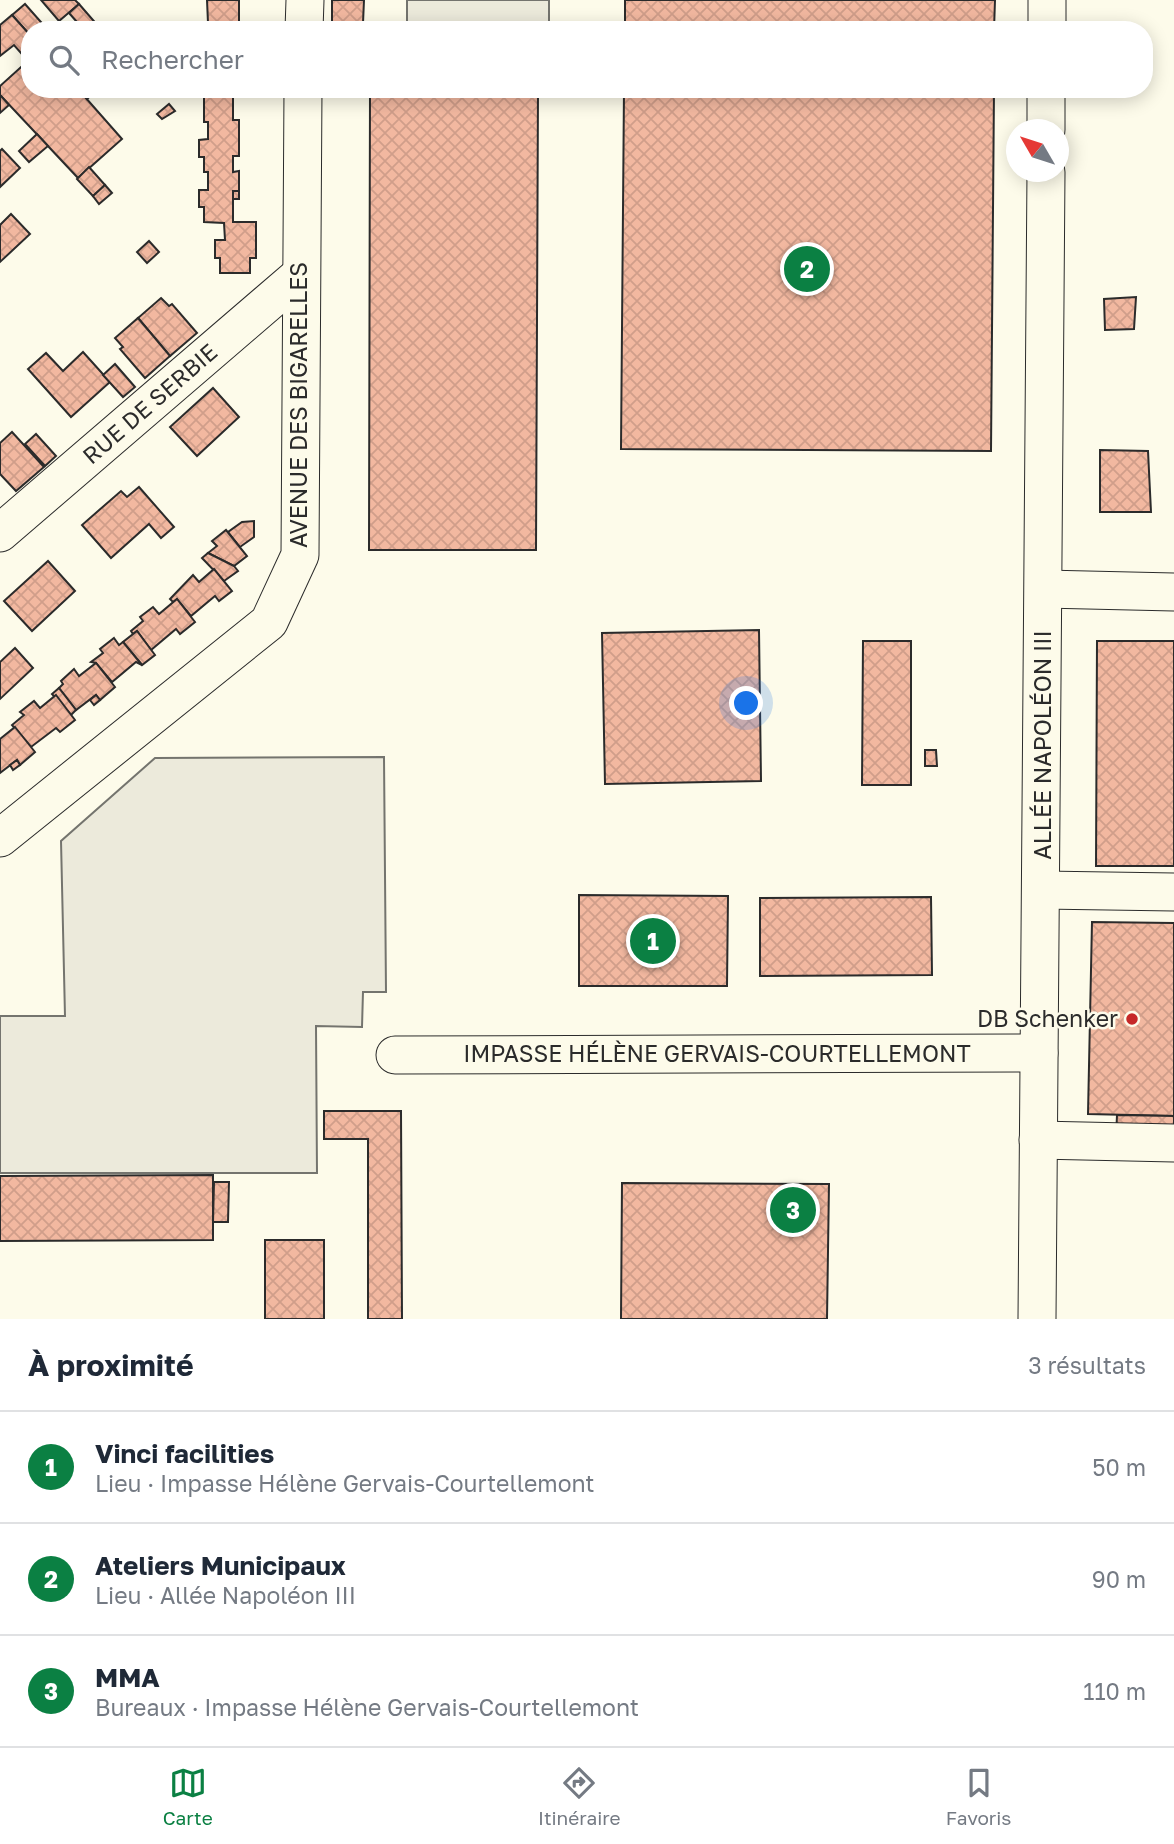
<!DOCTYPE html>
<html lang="fr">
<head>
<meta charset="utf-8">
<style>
	:root { --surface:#fff; --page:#f2f2f3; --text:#1f2937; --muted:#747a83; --line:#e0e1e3; --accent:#0b8043 }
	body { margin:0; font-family:"Golos Text",sans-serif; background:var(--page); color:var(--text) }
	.compass { position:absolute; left:1006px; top:119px; width:63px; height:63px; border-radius:50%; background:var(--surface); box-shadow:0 4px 18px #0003; rotate:309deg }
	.you { position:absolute; left:747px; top:704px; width:24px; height:24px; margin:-18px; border:5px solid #fff; border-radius:50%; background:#1a73e8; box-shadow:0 0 0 10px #1a73e833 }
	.badge { display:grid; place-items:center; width:46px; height:46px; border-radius:50%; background:var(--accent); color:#fff; font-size:23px; font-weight:700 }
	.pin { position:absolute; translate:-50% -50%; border:4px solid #fff; box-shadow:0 2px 7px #0006 }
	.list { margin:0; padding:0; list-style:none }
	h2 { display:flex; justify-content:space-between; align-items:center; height:91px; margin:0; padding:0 28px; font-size:30px }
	h2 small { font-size:23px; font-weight:400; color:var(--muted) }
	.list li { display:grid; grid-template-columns:46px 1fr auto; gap:21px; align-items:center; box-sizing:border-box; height:112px; padding:0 28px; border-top:2px solid var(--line) }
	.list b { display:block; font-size:26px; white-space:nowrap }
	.list p { margin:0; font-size:23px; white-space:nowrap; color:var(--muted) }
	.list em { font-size:23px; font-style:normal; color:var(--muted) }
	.icon { flex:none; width:38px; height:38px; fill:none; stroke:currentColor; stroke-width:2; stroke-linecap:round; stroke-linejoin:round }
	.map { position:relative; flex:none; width:1174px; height:1319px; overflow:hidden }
	.search { position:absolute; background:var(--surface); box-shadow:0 4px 18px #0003; left:21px; right:21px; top:21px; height:77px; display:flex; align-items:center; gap:18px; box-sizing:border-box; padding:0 24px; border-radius:28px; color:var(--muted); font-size:26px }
	.sheet { height:427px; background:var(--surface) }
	nav { display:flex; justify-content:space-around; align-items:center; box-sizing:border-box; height:98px; border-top:2px solid var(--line); background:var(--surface); font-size:19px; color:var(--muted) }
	nav a { display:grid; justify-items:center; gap:4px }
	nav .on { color:var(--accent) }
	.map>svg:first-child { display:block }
	.parking { fill:#eceadb; stroke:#74746e; stroke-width:2 }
	.building { fill:url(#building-cross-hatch); stroke:#2b2b2b; stroke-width:2 }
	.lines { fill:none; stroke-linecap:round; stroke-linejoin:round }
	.minor-casing { stroke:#2b2b2b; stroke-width:39 }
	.minor { stroke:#fdfbea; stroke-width:37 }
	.poi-dot { fill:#c62828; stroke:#fdfbea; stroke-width:2.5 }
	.labels { text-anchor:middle; stroke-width:5; stroke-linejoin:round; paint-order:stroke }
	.street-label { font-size:23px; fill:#2b2b2b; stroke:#fdfbea }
	.poi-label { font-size:23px; fill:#2b2b2b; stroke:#fdfbea; text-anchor:end }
</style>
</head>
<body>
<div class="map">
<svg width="1174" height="1319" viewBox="0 0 1174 1319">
	<defs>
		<pattern id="building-cross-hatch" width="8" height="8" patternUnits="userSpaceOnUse" patternTransform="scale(1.75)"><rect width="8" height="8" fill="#f2b8a0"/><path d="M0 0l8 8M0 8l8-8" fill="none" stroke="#d09e8a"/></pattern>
	</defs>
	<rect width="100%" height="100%" fill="#fdfbea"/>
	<g class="parking">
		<rect x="407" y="0" width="142" height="30"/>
		<polygon points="384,757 386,992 363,992 362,1027 316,1026 317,1173 0,1173 0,1016 65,1016 61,841 155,758"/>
	</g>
	<g class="building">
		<polygon points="41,0 75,0 79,4 59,21"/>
		<polygon points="207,0 239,0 239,30 198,30 198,23 208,23"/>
		<polygon points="332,0 364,0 363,23 332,23"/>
		<polygon points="625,0 995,0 994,30 625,30"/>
		<polygon points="25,4 48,30 30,30 30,35 12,15"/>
		<polygon points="79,4 99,27 96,30 84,30 69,13"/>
		<polygon points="12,15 30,35 28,61 14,45 0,56 0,25"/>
		<polygon points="30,59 30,89 78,89 122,139 78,178 0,95 0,86"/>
		<polygon points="78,89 98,89 87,99"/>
		<polygon points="199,89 233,89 233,120 239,120 239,156 233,156 233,172 239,171 239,191 233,191 233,222 256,222 256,258 250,258 250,273 220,273 220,258 215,258 215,240 225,240 224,223 204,222 204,207 199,207 199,190 208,190 208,172 204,172 204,157 199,157 199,140 208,139 208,122 204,122 204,93 199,92"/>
		<polygon points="370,89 538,89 536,550 369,550"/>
		<polygon points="624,89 994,89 991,451 621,449"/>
		<polygon points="0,95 9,105 0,113"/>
		<polygon points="169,104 175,111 162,119 157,114"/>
		<polygon points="37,134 48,146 29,162 19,151"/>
		<polygon points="2,149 20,168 0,187 0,151"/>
		<polygon points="89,167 105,185 93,196 77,179"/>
		<polygon points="105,185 112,193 99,204 93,196"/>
		<rect x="233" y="191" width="6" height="8"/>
		<polygon points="11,214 30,234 0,262 0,225"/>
		<polygon points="149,241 159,252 147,263 137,252"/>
		<polygon points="1136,297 1134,329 1105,330 1104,299"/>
		<polygon points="161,298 169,306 172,304 197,333 170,356 138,318"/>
		<polygon points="138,318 170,356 145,378 120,349 123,347 115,338"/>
		<polygon points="83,352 110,382 71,417 28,369 46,353 63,371"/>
		<polygon points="115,364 135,387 123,397 103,375"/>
		<polygon points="213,388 239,417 197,456 170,427"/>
		<polygon points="12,432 44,467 16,491 0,474 0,443"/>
		<polygon points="36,434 56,456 45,466 25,444"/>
		<polygon points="1100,450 1148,451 1151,512 1100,512"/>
		<polygon points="139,487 174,527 161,538 149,524 111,558 82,525 121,491 127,497"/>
		<polygon points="254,521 254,537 240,547 228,532 242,522"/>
		<polygon points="226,530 247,556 234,566 208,553 217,546 212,541"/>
		<polygon points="208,553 234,566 238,571 224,581 202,558"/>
		<polygon points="48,561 75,591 32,631 4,601"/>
		<polygon points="214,569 232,591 219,601 215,596 191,616 177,599 173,602 170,599 193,575 199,582"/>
		<polygon points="177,599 195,622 180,634 176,629 151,650 137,631 133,634 131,631 143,621 140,617 153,607 159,614"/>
		<polygon points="759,630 761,781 605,784 602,633"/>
		<polygon points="137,631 155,655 142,665 123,642"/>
		<polygon points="114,638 119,645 123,642 142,665 136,662 112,682 96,663 91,662 103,653 100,649"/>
		<polygon points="863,641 911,641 911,785 862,785"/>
		<polygon points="1097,641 1174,641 1174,866 1096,866"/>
		<polygon points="15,648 33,668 0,699 0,662"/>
		<polygon points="96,663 115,687 100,700 96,695 76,710 59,688 63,684 61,681 74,669 79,676"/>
		<polygon points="59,688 76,710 71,715 52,694"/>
		<polygon points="56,695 75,720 60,732 56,728 31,747 12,725 24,715 20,712 34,701 40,708"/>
		<polygon points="96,695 100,700 94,705 90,700"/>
		<polygon points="15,727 35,752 20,765 17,760 0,773 0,739"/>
		<polygon points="925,750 936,750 937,766 925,766"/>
		<polygon points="17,760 20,765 13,770 10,765"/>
		<polygon points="579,895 728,896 727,986 579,986"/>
		<polygon points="931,897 932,975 760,976 760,898"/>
		<polygon points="1092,922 1174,923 1174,1116 1088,1114"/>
		<polygon points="324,1111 401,1111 402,1319 368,1319 368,1139 324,1139"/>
		<polygon points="1117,1115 1174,1116 1174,1140 1116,1139"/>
		<polygon points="213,1175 213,1240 0,1241 0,1176"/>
		<polygon points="214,1182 229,1182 228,1222 213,1222"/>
		<polygon points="622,1183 829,1184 827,1319 621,1319"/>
		<rect x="265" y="1240" width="59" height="79"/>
	</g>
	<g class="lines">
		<g class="minor-casing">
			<g id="minor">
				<polyline points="304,30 305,0"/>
				<polyline points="1047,30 1047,0"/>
				<polyline points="1046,130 1046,89"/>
				<polyline points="0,533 300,275"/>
				<polyline points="1044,589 1174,592"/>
				<polyline points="0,838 269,622 300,555 303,89"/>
				<polyline points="1042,890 1174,892"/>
				<polyline points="395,1055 1039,1053"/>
				<polyline points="1038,1140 1174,1143"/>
				<polyline points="1037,1319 1046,172"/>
			</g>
		</g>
		<use href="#minor" class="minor"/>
	</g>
	<circle class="poi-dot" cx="1132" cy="1019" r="7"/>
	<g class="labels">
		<g class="street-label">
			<text transform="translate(150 404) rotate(-41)" y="8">RUE DE SERBIE</text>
			<text transform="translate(299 405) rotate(-90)" y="8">AVENUE DES BIGARELLES</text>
			<text transform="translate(1043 745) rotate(-90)" y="8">ALLÉE NAPOLÉON III</text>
			<text x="717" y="1062">IMPASSE HÉLÈNE GERVAIS-COURTELLEMONT</text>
		</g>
		<g class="poi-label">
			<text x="1118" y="1027">DB Schenker</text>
		</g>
	</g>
</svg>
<svg class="compass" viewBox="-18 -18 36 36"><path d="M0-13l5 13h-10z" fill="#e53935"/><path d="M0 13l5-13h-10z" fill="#747a83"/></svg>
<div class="you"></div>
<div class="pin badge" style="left:653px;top:941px">1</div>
<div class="pin badge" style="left:807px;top:269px">2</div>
<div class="pin badge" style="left:793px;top:1210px">3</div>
<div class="search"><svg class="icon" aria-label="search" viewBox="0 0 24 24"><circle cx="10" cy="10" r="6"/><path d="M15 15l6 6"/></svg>Rechercher</div>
</div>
<section class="sheet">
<h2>À proximité<small>3 résultats</small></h2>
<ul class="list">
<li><span class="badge">1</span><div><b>Vinci facilities</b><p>Lieu · Impasse Hélène Gervais-Courtellemont</p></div><em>50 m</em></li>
<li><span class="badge">2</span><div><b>Ateliers Municipaux</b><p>Lieu · Allée Napoléon III</p></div><em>90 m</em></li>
<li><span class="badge">3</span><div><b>MMA</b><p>Bureaux · Impasse Hélène Gervais-Courtellemont</p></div><em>110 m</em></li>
</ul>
</section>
<nav>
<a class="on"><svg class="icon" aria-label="map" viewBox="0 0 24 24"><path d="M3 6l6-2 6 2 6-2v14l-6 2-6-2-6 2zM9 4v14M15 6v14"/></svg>Carte</a>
<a><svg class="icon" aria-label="directions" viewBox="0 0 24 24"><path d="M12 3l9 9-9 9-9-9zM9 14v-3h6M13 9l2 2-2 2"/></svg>Itinéraire</a>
<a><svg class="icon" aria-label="saved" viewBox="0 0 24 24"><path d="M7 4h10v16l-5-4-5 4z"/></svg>Favoris</a>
</nav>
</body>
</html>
